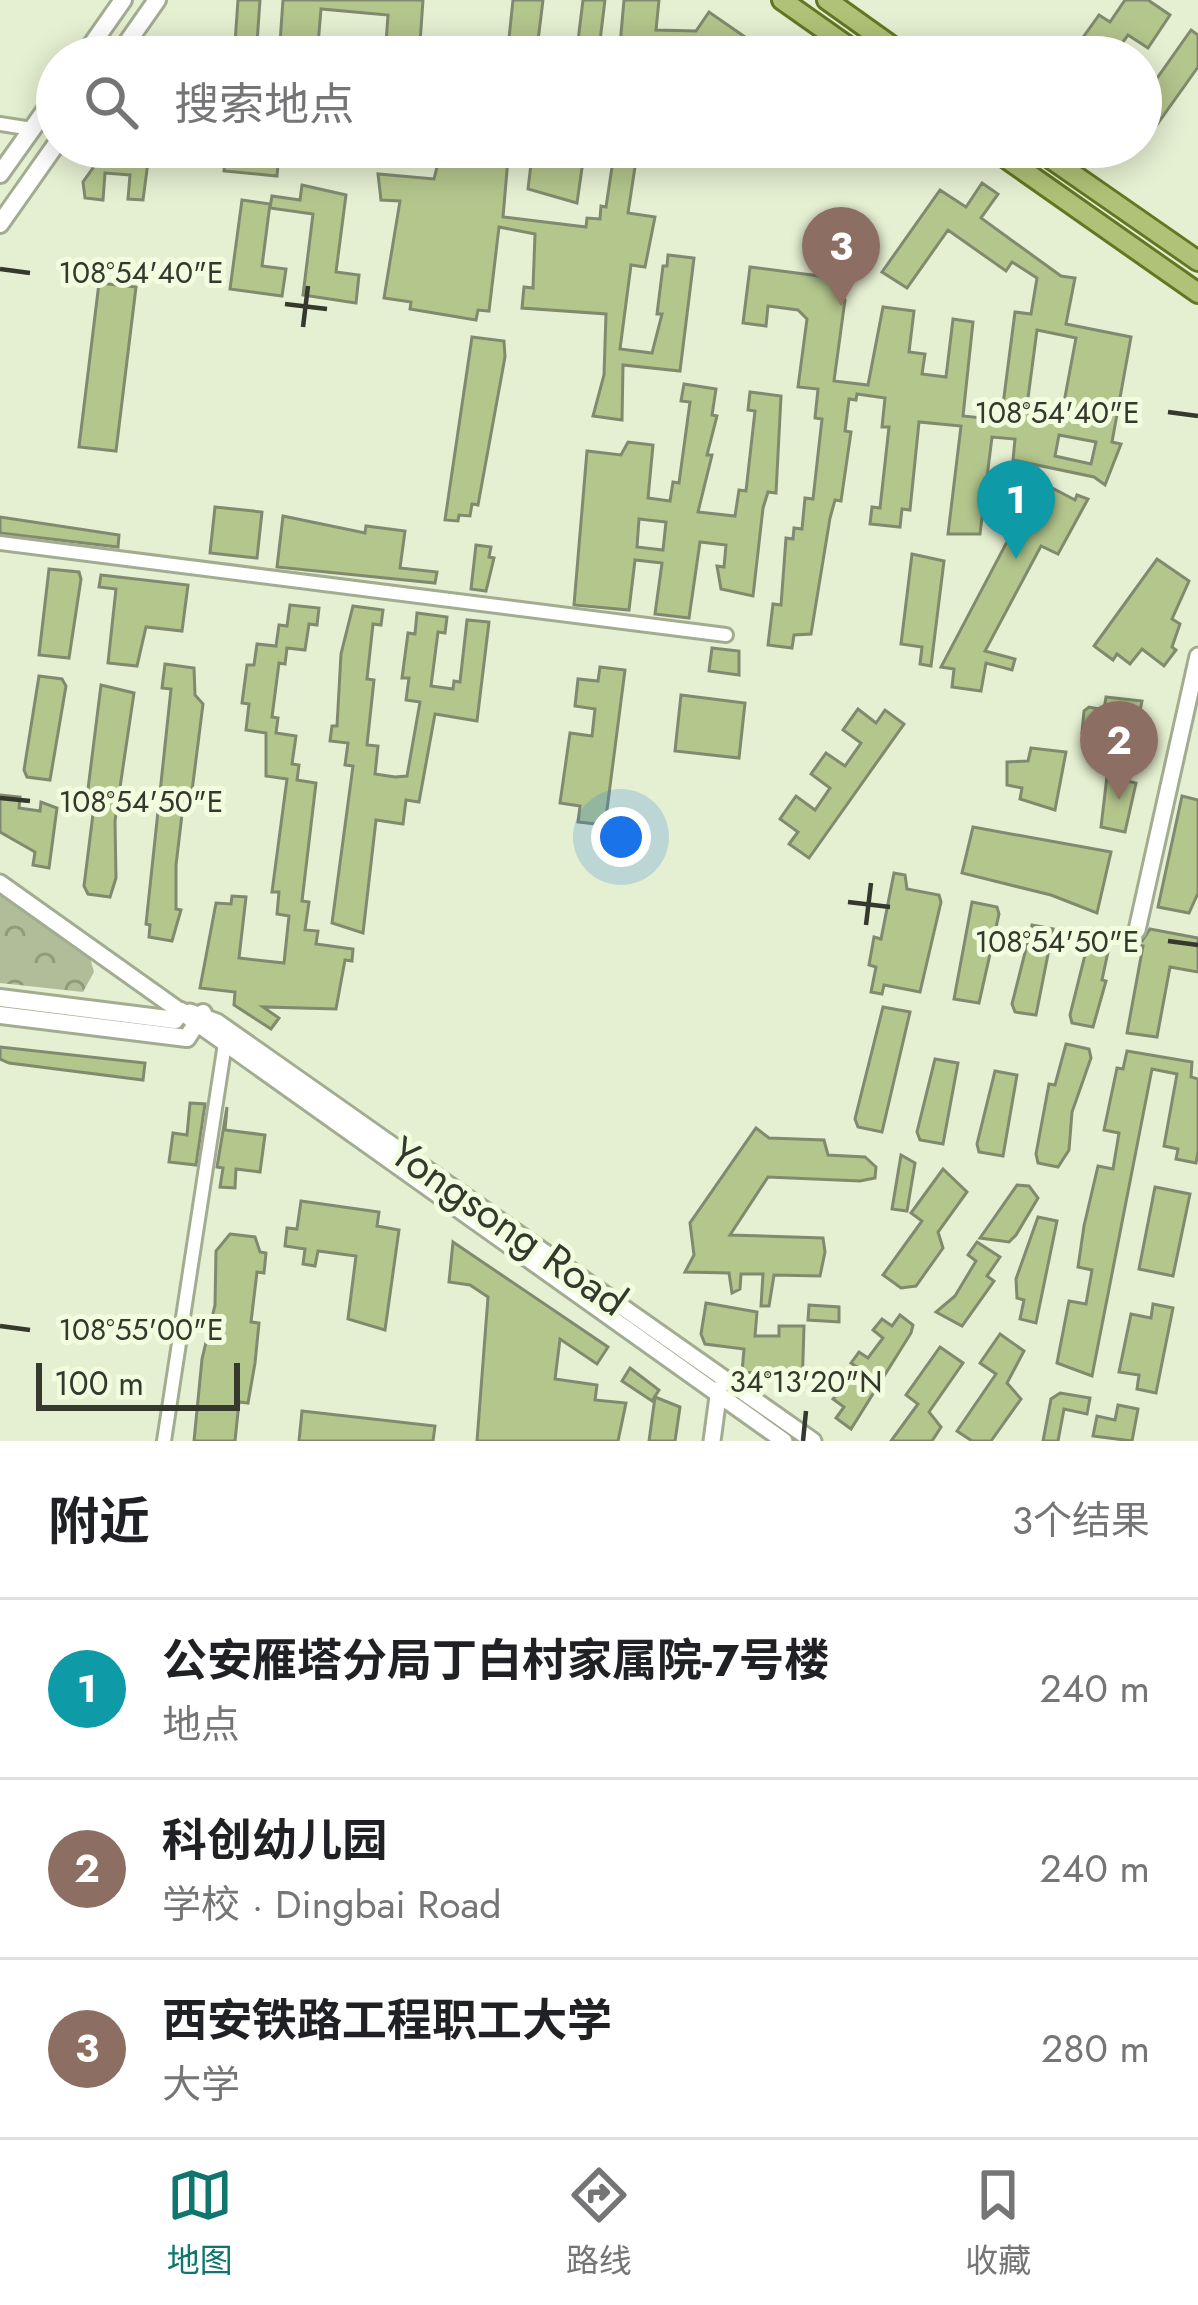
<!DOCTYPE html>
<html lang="zh">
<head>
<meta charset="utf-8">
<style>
	:root { --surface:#fff; --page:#f6f6f6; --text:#202124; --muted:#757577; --line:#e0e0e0; --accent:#0f766e }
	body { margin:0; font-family:Jost,"Noto Sans SC",sans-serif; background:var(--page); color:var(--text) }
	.scale { position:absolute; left:36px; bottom:30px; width:204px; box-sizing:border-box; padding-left:12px; border:6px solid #34382d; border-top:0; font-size:33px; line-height:42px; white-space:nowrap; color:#34382d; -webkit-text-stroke:9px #f2fcde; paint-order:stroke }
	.you { position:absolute; left:621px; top:837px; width:42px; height:42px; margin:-30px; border:9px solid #fff; border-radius:50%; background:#1a73e8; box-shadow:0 0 0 18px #1a73e833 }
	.badge { display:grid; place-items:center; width:78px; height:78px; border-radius:50%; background:var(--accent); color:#fff; font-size:39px; font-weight:700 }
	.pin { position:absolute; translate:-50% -99px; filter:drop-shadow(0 3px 6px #0008) }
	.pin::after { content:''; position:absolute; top:63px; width:42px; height:36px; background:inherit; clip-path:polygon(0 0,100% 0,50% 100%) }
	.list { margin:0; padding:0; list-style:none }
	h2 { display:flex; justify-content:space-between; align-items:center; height:156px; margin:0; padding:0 48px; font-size:51px }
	h2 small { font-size:39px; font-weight:400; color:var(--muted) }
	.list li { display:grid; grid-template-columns:78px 1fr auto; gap:36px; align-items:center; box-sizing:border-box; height:180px; padding:0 48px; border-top:3px solid var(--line) }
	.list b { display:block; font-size:45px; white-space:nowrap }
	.list p { margin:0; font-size:39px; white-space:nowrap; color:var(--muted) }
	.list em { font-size:39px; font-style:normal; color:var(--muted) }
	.icon { flex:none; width:66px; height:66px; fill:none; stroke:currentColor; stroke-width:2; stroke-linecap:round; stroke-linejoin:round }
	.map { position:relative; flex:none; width:1198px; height:1441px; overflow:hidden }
	.search { position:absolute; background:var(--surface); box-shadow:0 6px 30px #0003; left:36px; right:36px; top:36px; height:132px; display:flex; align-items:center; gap:30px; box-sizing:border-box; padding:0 42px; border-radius:66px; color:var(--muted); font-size:45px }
	.sheet { height:696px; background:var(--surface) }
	nav { display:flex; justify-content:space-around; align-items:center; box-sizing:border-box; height:168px; border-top:3px solid var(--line); background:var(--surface); font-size:33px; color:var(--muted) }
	nav a { display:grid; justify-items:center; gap:6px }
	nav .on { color:var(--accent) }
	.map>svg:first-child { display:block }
	.park { fill:url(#park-crowns) }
	.building { fill:#b3c68c; stroke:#818a6f; stroke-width:3; fill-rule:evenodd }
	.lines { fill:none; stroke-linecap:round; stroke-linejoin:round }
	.minor-casing { stroke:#a2ac90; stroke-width:18 }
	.tertiary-casing { stroke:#a2ac90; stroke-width:21 }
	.secondary-casing { stroke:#a2ac90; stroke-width:22 }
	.primary-casing { stroke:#627722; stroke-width:24 }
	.minor { stroke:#fff; stroke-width:12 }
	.tertiary { stroke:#fff; stroke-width:15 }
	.secondary { stroke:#fff; stroke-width:16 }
	.primary { stroke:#b0c277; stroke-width:18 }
	.ticks { fill:none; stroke:#34382d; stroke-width:4.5 }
	.labels { text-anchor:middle; stroke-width:10; stroke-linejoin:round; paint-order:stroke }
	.street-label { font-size:42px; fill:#34382d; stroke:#f2fcde }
	.ticks-label { font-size:30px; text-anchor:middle; fill:#34382d; stroke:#f2fcde; stroke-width:10; stroke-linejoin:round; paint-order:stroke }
</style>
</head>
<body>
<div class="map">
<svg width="1198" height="1441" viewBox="0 0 1198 1441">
	<defs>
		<pattern id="park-crowns" width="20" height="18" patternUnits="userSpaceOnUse" patternTransform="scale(3)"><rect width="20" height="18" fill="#b0bd98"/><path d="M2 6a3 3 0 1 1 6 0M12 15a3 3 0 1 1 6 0" fill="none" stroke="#909b7c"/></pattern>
	</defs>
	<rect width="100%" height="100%" fill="#e5efd1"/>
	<polygon class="park" points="0,893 90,958 94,972 83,992 0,983"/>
	<g class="building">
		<polygon points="238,0 260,0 256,57 234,57"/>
		<polygon points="283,0 423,0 419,57 385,57 388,15 321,9 317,57 279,57"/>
		<polygon points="513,0 543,0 536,57 507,57"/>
		<polygon points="583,0 605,0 598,57 576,57"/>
		<polygon points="624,0 659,0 656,30 696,31 709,12 774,57 638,57 620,45"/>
		<polygon points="1125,0 1148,0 1170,15 1148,48 1128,35 1112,57 1069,57 1099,15 1110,22"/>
		<polygon points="1191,30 1198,35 1198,67 1141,147 1141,101"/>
		<polygon points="108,147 150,147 143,200 128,199 130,175 105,173 103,200 85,198 83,182"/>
		<polygon points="226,147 295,147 293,166 278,165 277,176 224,171"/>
		<polygon points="442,147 509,147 503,217 586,227 587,218 600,219 601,206 606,207 615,147 638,147 628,213 655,217 645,267 631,265 620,349 652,353 662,314 657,314 663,266 667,266 668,255 694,258 680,371 623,365 622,420 593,416 604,375 606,314 522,308 524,287 533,288 535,234 499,227 489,311 478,310 476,320 410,309 411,302 384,298 400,201 381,200 378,174 434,179"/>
		<polygon points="533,147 585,147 577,203 528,189"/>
		<path d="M982,183L998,194L981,218L1061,276L1075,278L1066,324L1131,337L1112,442L1121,444L1105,485L1094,477L1013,460L1015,439L992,437L980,534H948L961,426L919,422L910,510L902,509L900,527L870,524L872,507L880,508L889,427H882L885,398L857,394L856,400L849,399L845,431L851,432L841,501L835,500L830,518L811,634L794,635L792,648L768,645L773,604L781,605L786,538L793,539L794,528L802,529L805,498L813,499L822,419L815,418L818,389L798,387L807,319L798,310L768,306L766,326L743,323L750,267L827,277L845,300L834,381L868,385L883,307L914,311L909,352L925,354L922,374L946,377L953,319L973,322L963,416L1001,420L1015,312L1031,314L1037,278L1012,262L1006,271L948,230L907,288L882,272L940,190L966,207ZM1037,330L1076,338L1062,413H1026ZM1059,435L1096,442L1091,464L1055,456Z"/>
		<polygon points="302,185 346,195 336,272 359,275 356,303 303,295 313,214 270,208 272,196 300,200"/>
		<polygon points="242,200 270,204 262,266 286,269 282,296 230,289"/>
		<polygon points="99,283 136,287 116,451 79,447"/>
		<polygon points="472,337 504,341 505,357 478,505 472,504 470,516 459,515 458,521 445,520"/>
		<path d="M684,384L716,389L712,415L717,416L707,455H712L698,512L735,516L739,490L746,491L755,411L748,410L750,392L781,396L776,493L768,492L763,508L753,596L721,589L717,566L724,567L726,545L700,542L689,618L655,614L662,563L635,560L629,610L574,605L587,451L621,455L628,442L653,445L648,498L670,501L673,482L679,483L690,402L681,401ZM639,519L666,522L663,550L637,547Z"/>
		<polygon points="1039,481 1075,500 1077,495 1088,499 1058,554 1041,546 985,651 1015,659 1012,670 986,663 981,691 952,687 954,669 941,667"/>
		<polygon points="215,507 262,512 257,558 210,553"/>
		<polygon points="283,516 365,533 366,526 405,531 400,568 437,572 435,583 277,567"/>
		<polygon points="0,517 119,535 118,547 0,533"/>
		<polygon points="476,545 491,547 489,557 494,558 486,591 471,589"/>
		<polygon points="912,554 944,561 931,666 920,664 922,647 901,644"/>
		<polygon points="1157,559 1189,581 1172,619 1180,624 1172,647 1176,650 1164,666 1142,649 1130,664 1117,654 1113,660 1094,646"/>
		<polygon points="49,569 79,572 81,579 69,658 39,655"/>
		<polygon points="101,575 188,585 182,631 146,627 137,666 108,663 116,589 99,587"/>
		<polygon points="290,605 319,608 317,625 309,624 305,650 287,648 285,664 279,663 272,717 278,718 276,733 296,736 292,764 299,765 297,780 316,783 302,901 309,902 305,930 318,931 316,944 353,949 352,961 345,960 336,1009 263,1007 279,1018 271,1029 234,1005 235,992 200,988 216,903 231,904 232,896 246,897 239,958 284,963 289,916 277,914 279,892 272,892 287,779 266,776 266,733 246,730 249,704 242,703 247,665 254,665 257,644 276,646 279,625 287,626"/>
		<polygon points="353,606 383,610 381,625 373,624 367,679 374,680 367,745 378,746 375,774 395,777 407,776 420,702 406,700 409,678 402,678 408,633 415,634 417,613 447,617 445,633 438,632 431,686 453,689 454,681 460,682 467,620 489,622 477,721 435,714 419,802 406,800 403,824 376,820 363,933 332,923 353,766 345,765 348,743 330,741 332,726 337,726 341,654"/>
		<polygon points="712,648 739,651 739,675 709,671"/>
		<polygon points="165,664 194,668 195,695 203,704 191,799 183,806 176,865 176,909 181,910 172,941 149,937 150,925 146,924 171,689 162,688"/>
		<polygon points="600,667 625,670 605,825 578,822 580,806 560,803 570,733 592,736 595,709 575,706 578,679 598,681"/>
		<polygon points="39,676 62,679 66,686 50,780 27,777 24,770"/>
		<polygon points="101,685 134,693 115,821 116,878 110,897 88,894 84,886 95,798 87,797"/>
		<polygon points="681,695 745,703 739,758 675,751"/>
		<polygon points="1106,697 1142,701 1131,756 1095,749 1097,736 1082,733 1084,711 1089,707 1104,710"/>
		<polygon points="858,709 876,723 885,710 904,724 809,858 789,844 798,832 780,819 796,796 815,810 830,788 811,774 826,753 845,766 861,743 843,730"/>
		<polygon points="1031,748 1066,752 1055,810 1020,799 1022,788 1007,785 1007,762 1028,761"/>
		<polygon points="1107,776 1136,783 1125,832 1101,827"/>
		<polygon points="0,795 20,797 19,808 40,811 41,802 57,808 49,868 33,865 35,852 0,832"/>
		<polygon points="1182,796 1198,800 1198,893 1189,913 1158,907"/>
		<polygon points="973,827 1111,852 1097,913 1051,895 962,873"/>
		<polygon points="894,873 905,875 907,889 939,895 941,902 920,992 884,985 882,994 871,992 876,967 869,965 874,937 881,939"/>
		<polygon points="972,902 997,907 999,914 979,1003 954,999"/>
		<polygon points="1032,925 1053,929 1036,1015 1015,1012 1012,1004"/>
		<polygon points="1150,929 1198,938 1198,972 1170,967 1157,1037 1127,1033 1143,946 1129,943 1129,939 1142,941"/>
		<polygon points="1088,943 1109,947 1102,980 1106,981 1093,1027 1072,1023 1070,1015"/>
		<polygon points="883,1007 910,1012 882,1132 858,1127 855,1119"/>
		<polygon points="1066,1044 1089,1049 1091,1058 1072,1112 1069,1150 1058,1167 1038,1163 1036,1154 1049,1084 1055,1085"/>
		<polygon points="0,1047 145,1063 143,1080 9,1063 0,1059"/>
		<polygon points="1127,1051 1192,1062 1191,1077 1198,1079 1198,1152 1196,1163 1176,1159 1178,1149 1164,1146 1177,1074 1152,1069 1092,1376 1057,1363 1069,1301 1086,1304 1092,1270 1078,1267 1084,1226 1098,1166 1113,1169 1119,1133 1104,1130 1117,1068 1123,1069"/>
		<polygon points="935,1059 958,1063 943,1144 920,1140 917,1132"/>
		<polygon points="995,1071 1017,1075 1003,1156 979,1152 977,1144"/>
		<polygon points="190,1103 205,1104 196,1165 169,1162 173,1133 187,1135"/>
		<polygon points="227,1107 225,1130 265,1135 260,1172 236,1169 235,1188 220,1187 223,1168 217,1167"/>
		<polygon points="756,1128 769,1138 824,1140 828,1155 865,1157 876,1167 875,1178 860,1181 768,1177 730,1235 823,1238 825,1252 820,1276 774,1275 769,1306 761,1306 763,1274 741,1274 740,1289 732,1293 729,1273 685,1272 694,1255 690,1223"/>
		<polygon points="901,1155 915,1163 907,1211 892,1209"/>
		<polygon points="943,1169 967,1192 938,1232 943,1248 916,1286 901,1288 883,1275 922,1221 911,1213"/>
		<polygon points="1017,1185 1029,1186 1038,1198 1016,1235 1009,1242 980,1238"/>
		<polygon points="1155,1187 1190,1194 1173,1276 1139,1269"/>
		<polygon points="301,1201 379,1212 377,1226 399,1230 385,1330 348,1319 356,1256 318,1251 315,1266 303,1264 305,1249 285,1246 287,1228 297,1229"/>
		<polygon points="1038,1217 1057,1221 1036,1323 1020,1319 1024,1300 1017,1298 1016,1279"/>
		<polygon points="230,1234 255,1237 260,1252 266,1253 264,1273 257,1272 251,1322 259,1323 255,1363 248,1403 239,1402 235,1441 194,1441 202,1359 215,1305 216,1251"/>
		<polygon points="453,1242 608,1347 597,1364 560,1339 555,1379 597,1385 595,1400 626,1403 618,1441 477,1441 488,1297 470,1285 449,1282"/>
		<polygon points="977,1242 1000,1257 987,1276 994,1281 962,1326 936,1312 955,1296 976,1261 968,1255"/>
		<polygon points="706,1303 757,1312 755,1336 779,1336 779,1326 804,1326 802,1391 778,1390 779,1375 742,1372 744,1349 705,1344 701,1334"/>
		<polygon points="1153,1304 1173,1308 1156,1393 1137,1389 1139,1375 1119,1372 1131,1314 1151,1318"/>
		<polygon points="809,1305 839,1307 839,1322 808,1320"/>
		<polygon points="900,1315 913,1325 911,1333 851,1429 836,1418 844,1407 833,1399 860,1369 851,1363 859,1352 868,1358 883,1338 873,1330 882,1319 892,1326"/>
		<polygon points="1000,1334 1024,1351 1007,1383 1021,1399 991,1441 972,1441 957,1431 996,1374 980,1363"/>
		<polygon points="940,1347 963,1363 929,1412 941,1427 932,1441 891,1441 918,1404 906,1395"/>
		<polygon points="630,1368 659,1390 652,1401 622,1381"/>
		<polygon points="1060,1393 1090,1398 1087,1414 1064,1409 1058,1441 1043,1441 1051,1399"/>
		<polygon points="655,1397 680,1407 675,1441 649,1441"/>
		<polygon points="1118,1405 1138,1409 1132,1441 1093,1436 1097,1416 1115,1420"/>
		<polygon points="302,1411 435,1426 433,1441 299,1441"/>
	</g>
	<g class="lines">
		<g class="minor-casing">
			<g id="minor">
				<polyline points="0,124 32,129"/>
				<polyline points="0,543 726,635"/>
				<polyline points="164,1441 226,1037"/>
			</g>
		</g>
		<g class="tertiary-casing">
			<g id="tertiary">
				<polyline points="0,883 784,1441"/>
				<polyline points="1137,930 1198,656"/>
				<polyline points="190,1012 217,1022 813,1441"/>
				<polyline points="712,1441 719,1389"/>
			</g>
		</g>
		<g class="secondary-casing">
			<g id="secondary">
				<polyline points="83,57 123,0"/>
				<polyline points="117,57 157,0"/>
				<polyline points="0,174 57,94"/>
				<polyline points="0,224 57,143"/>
				<polyline points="0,998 175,1020 181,1011"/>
				<polyline points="0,1015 187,1038 203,1013"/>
			</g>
		</g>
		<g class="primary-casing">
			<g id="primary">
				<polyline points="782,0 863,57"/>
				<polyline points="827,0 907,57"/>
				<polyline points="990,147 1198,293"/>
				<polyline points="1034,147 1198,261"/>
			</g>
		</g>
		<use href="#minor" class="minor"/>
		<use href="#tertiary" class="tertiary"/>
		<use href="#secondary" class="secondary"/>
		<use href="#primary" class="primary"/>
	</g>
	<path class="ticks" d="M0,269L30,273M285,304L327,309M303,327L308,286M1168,412L1198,416M0,798L30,801M848,902L890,907M866,925L871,883M1168,941L1198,945M0,1326L30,1330M803,1441L806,1411"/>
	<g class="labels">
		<g class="street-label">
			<text transform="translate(509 1226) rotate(35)" y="15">Yongsong Road</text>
		</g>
	</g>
	<g class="ticks-label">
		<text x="141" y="283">108°54'40"E</text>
		<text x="1057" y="423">108°54'40"E</text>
		<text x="141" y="812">108°54'50"E</text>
		<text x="1057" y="952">108°54'50"E</text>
		<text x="141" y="1340">108°55'00"E</text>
		<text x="806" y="1392">34°13'20"N</text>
	</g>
</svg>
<div class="scale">100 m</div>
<div class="you"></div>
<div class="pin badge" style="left:1016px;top:559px;background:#0f9aa8">1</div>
<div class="pin badge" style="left:1119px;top:800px;background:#8d6e63">2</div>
<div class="pin badge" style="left:841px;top:306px;background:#8d6e63">3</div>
<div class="search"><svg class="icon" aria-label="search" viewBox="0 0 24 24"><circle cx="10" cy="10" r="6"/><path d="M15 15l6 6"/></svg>搜索地点</div>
</div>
<section class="sheet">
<h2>附近<small>3个结果</small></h2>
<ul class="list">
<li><span class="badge" style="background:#0f9aa8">1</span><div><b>公安雁塔分局丁白村家属院-7号楼</b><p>地点</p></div><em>240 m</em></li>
<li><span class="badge" style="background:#8d6e63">2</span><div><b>科创幼儿园</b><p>学校 · Dingbai Road</p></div><em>240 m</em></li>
<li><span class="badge" style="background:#8d6e63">3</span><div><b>西安铁路工程职工大学</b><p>大学</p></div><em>280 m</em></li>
</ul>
</section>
<nav>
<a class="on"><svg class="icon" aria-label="map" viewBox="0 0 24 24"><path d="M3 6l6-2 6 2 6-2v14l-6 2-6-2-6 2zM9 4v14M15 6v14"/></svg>地图</a>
<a><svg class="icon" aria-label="directions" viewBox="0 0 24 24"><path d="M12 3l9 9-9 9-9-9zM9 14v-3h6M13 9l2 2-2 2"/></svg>路线</a>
<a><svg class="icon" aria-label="saved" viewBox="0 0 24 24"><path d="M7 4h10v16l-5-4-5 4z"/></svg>收藏</a>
</nav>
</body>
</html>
